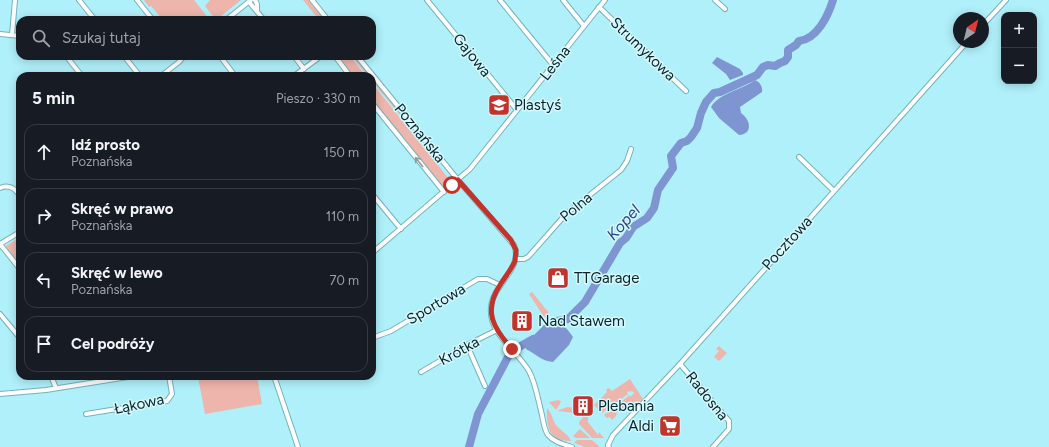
<!DOCTYPE html>
<html lang="pl">
<head>
<meta charset="utf-8">
<style>
	:root { --surface:#171b24; --page:#20242c; --text:#f1f3f6; --muted:#9ea1a6; --line:#363941 }
	body { margin:0; font-family:Figtree,sans-serif; background:var(--page); color:var(--text) }
	.controls { position:absolute; right:12px; top:12px; display:grid; overflow:hidden; border-radius:8px; box-shadow:0 2px 10px #0003 }
	.controls button { width:36px; height:36px; display:grid; place-items:center; padding:0; border:0; border-bottom:1px solid var(--line); background:var(--surface); color:var(--text); font:20px sans-serif }
	.compass { position:absolute; left:953px; top:12px; width:36px; height:36px; border-radius:50%; background:var(--surface); box-shadow:0 2px 10px #0003; rotate:35deg }
	.stop { position:absolute; width:12px; height:12px; margin:-9px; border:3px solid #c2342b; border-radius:50%; background:#fff }
	.stop.end { background:#c2342b; border-color:#fff; box-shadow:0 1px 4px #0008 }
	.list { margin:0; padding:0; list-style:none }
	h2 { display:flex; justify-content:space-between; align-items:center; height:52px; margin:0; padding:0 16px; font-size:17px }
	h2 small { font-size:13px; font-weight:400; color:var(--muted) }
	.list li { display:grid; grid-template-columns:26px 1fr auto; gap:12px; align-items:center; box-sizing:border-box; height:56px; margin:0 8px 8px; padding:0 8px; border:1px solid var(--line); border-radius:12px }
	.list b { display:block; font-size:15px; white-space:nowrap }
	.list p { margin:0; font-size:13px; white-space:nowrap; color:var(--muted) }
	.list em { font-size:13px; font-style:normal; color:var(--muted) }
	.icon { flex:none; width:22px; height:22px; fill:none; stroke:currentColor; stroke-width:2; stroke-linecap:round; stroke-linejoin:round }
	.map { position:relative; flex:none; width:1049px; height:447px; overflow:hidden }
	.search { position:absolute; background:var(--surface); box-shadow:0 2px 10px #0003; left:16px; top:16px; width:360px; height:44px; display:flex; align-items:center; gap:10px; box-sizing:border-box; padding:0 14px; border-radius:12px; color:var(--muted); font-size:15px }
	.panel { position:absolute; background:var(--surface); box-shadow:0 2px 10px #0003; left:16px; top:72px; width:360px; height:308px; border-radius:12px }
	.map>svg:first-child { display:block }
	.green { fill:#eeb5ac }
	.water { fill:#7e95d1 }
	.lines { fill:none; stroke-linecap:round; stroke-linejoin:round }
	.river { stroke:#7e95d1; stroke-width:8 }
	.minor-casing { stroke:#74b3bd; stroke-width:6 }
	.minor { stroke:#fff; stroke-width:4 }
	.oneway { stroke:#919c9e }
	.route { stroke:#c2342b; stroke-width:5 }
	.labels { text-anchor:middle; stroke-width:3; stroke-linejoin:round; paint-order:stroke }
	.street-label { font-size:15px; fill:#0a2428; stroke:#d3f8ff }
	.poi-label { font-size:15px; fill:#0a2428; stroke:#d3f8ff; text-anchor:start }
	.water-label { font-size:16px; font-style:italic; fill:#2d418a; stroke:#d3f8ff }
</style>
</head>
<body>
<div class="map">
<svg width="1049" height="447" viewBox="0 0 1049 447">
	<rect width="100%" height="100%" fill="#b0f0fa"/>
	<g class="green">
		<polygon points="144,0 194,0 210,20 163,20 151,6 149,7"/>
		<polygon points="210,0 241,0 216,20 205,6"/>
		<polygon points="303,0 309,0 325,20 319,20"/>
		<polygon points="336,56 350,56 366,76 352,76"/>
		<polygon points="351,56 355,56 371,76 368,76"/>
		<polygon points="372,77 424,141 423,143 372,81"/>
		<polygon points="372,83 449,179 449,182 444,187 444,189 372,101"/>
		<polygon points="20,237 20,266 6,248 6,246"/>
		<polygon points="532,292 549,313 544,317 529,294"/>
		<polygon points="719,346 727,353 719,361 714,357 719,351 716,349"/>
		<polygon points="257,376 262,404 205,414 198,377"/>
		<polygon points="630,379 643,399 631,412 625,407 621,410 617,412 616,416 612,420 610,417 607,418 604,415 630,395 630,397 634,393 632,391 630,392 629,391 627,392 628,394 602,413 594,405 607,392 606,390 609,388 612,391"/>
		<polygon points="559,400 561,402 556,410 549,402"/>
		<polygon points="567,407 576,408 580,413 582,411 584,414 557,411"/>
		<path d="M547,408C553,415 552,419 556,425C560,430 570,436 571,441C549,441 546,427 547,408Z"/>
		<polygon points="584,416 588,417 588,422 598,435 599,432 604,438 592,438 579,424 579,422"/>
		<polygon points="580,429 590,438 576,438 573,436"/>
		<polygon points="577,440 592,440 600,447 585,447 574,443"/>
	</g>
	<g class="water">
		<polygon points="717,57 740,69 743,73 743,75 730,80 726,74 712,63"/>
		<path d="M755,80C760,82 763,87 762,92L740,107L741,113C750,119 754,134 739,135L719,118L711,107C719,93 742,90 755,80Z"/>
		<path d="M555,320L567,329L573,337L569,345L553,362C541,361 536,354 526,349L525,344L545,324Z"/>
	</g>
	<g class="lines">
		<g class="river">
			<path d="M549,327L557,321L568,319L585,302L620,243L626,238L633,227L647,218L654,208L658,190L673,168L671,156L681,143L687,141L691,137L697,128L701,113L706,102L714,93L720,92L757,75L763,67L768,65L775,66L780,63L785,61L788,57V50L796,45L799,41C817,39 828,16 833,0"/>
			<polyline points="469,447 478,414 509,355 519,347 533,339"/>
		</g>
		<g class="minor-casing">
			<g id="minor">
				<polyline points="79,0 95,20"/>
				<polyline points="137,0 153,20"/>
				<polyline points="255,0 257,4 257,11"/>
				<polyline points="312,0 328,20"/>
				<polyline points="427,0 517,110"/>
				<polyline points="500,0 553,65"/>
				<polyline points="563,0 584,26"/>
				<polyline points="715,0 725,9"/>
				<polyline points="249,2 264,20"/>
				<polyline points="599,7 686,91"/>
				<polyline points="226,20 251,0"/>
				<polyline points="983,25 1006,0"/>
				<polyline points="0,34 20,36"/>
				<polyline points="12,35 15,0"/>
				<polyline points="66,56 82,76"/>
				<polyline points="124,56 140,76"/>
				<polyline points="220,56 235,76"/>
				<polyline points="294,56 304,69"/>
				<polyline points="335,56 350,76"/>
				<path d="M357,56L458,180L514,245C524,268 493,284 491,307C488,334 517,350 529,371C536,384 538,400 542,415C543,421 544,429 548,435C554,442 563,444 572,447"/>
				<polyline points="161,76 179,62 184,56"/>
				<polyline points="294,76 321,56"/>
				<polyline points="372,103 444,192"/>
				<polyline points="799,157 834,191"/>
				<path d="M0,188C9,184 15,188 20,196"/>
				<polyline points="372,194 401,229"/>
				<polyline points="0,244 20,269"/>
				<polyline points="0,244 20,232"/>
				<polyline points="372,253 470,169 605,0"/>
				<polyline points="516,259 524,259 528,257 566,214 621,170 627,161 631,149"/>
				<polyline points="0,314 20,338"/>
				<polyline points="372,338 391,331 478,279 487,279 500,285"/>
				<polyline points="467,345 485,386"/>
				<polyline points="680,364 729,421 729,429 713,447"/>
				<polyline points="421,372 467,345 497,330"/>
				<polyline points="51,376 56,388"/>
				<polyline points="274,376 298,447"/>
				<polyline points="0,394 46,390 134,376"/>
				<polyline points="86,414 167,401 172,394 169,376"/>
				<polyline points="609,447 608,445 613,435 680,364 967,42"/>
			</g>
		</g>
		<use href="#minor" class="minor"/>
	</g>
	<defs><path id="oneway-shaft" d="M-6 0H5M1.5-3L5.5 0L1.5 3" fill="none" stroke-width="1.6" stroke-linecap="round" stroke-linejoin="round"/></defs>
	<use class="oneway" href="#oneway-shaft" transform="translate(419 162) rotate(-129)"/>
	<g class="lines">
		<path class="route" d="M452,185L458,180L511,240L516,250L515,261C511,270 505,277 500,285C483,311 493,328 512,349"/>
	</g>
	<defs>
		<g id="school-square" transform="scale(1.15)"><rect x="-9" y="-9" width="18" height="18" rx="4" fill="#c2342b" stroke="#d3f8ff"/><path d="M0-5L7-2L0 1L-7-2ZM-4 1L0 2.5L4 1V4Q0 6-4 4Z" fill="#fff"/></g>
		<g id="shop-square" transform="scale(1.15)"><rect x="-9" y="-9" width="18" height="18" rx="4" fill="#c2342b" stroke="#d3f8ff"/><path d="M-5-2.5h2.3a2.7 3.5 0 0 1 5.4 0H5L5.5 6h-11ZM-1.5-2.5h3a1.5 2.3 0 0 0-3 0Z" fill="#fff"/></g>
		<g id="building-square" transform="scale(1.15)"><rect x="-9" y="-9" width="18" height="18" rx="4" fill="#c2342b" stroke="#d3f8ff"/><path d="M-4-6H4V6H1V3H-1V6H-4ZM-2.5-4.3h1.7v1.8h-1.7ZM.8-4.3h1.7v1.8H.8ZM-2.5-1h1.7V.8h-1.7ZM.8-1h1.7V.8H.8Z" fill="#fff"/></g>
		<g id="supermarket-square" transform="scale(1.15)"><rect x="-9" y="-9" width="18" height="18" rx="4" fill="#c2342b" stroke="#d3f8ff"/><path d="M-6-5.5h2.5l.6 2H6L4.5 2H-2.5L-4.4-4H-6ZM-1.5 3.2a1.3 1.3 0 1 0 .1 0ZM3 3.2a1.3 1.3 0 1 0 .1 0Z" fill="#fff"/></g>
	</defs>
	<g fill-rule="evenodd">
		<use href="#school-square" x="499" y="105"/>
		<use href="#shop-square" x="558" y="278"/>
		<use href="#building-square" x="522" y="321"/>
		<use href="#building-square" x="583" y="406"/>
		<use href="#supermarket-square" x="670" y="426"/>
	</g>
	<g class="labels">
		<g class="street-label">
			<text transform="translate(643 49) rotate(44)" y="5">Strumykowa</text>
			<text transform="translate(472 55) rotate(51)" y="5">Gajowa</text>
			<text transform="translate(555 63) rotate(-52)" y="5">Leśna</text>
			<text transform="translate(420 133) rotate(51)" y="5">Poznańska</text>
			<text transform="translate(576 207) rotate(-40)" y="5">Polna</text>
			<text transform="translate(787 243) rotate(-48)" y="5">Pocztowa</text>
			<text transform="translate(436 304) rotate(-31)" y="5">Sportowa</text>
			<text transform="translate(459 351) rotate(-29)" y="5">Krótka</text>
			<text transform="translate(707 396) rotate(51)" y="5">Radosna</text>
			<text transform="translate(139 404) rotate(-12)" y="5">Łąkowa</text>
		</g>
		<g class="poi-label">
			<text x="514" y="110">Plastyś</text>
			<text x="574" y="283">TTGarage</text>
			<text x="538" y="326">Nad Stawem</text>
			<text x="598" y="411">Plebania</text>
			<text x="654" y="431" text-anchor="end">Aldi</text>
		</g>
		<g class="water-label">
			<text transform="translate(623 222) rotate(-48)" y="6">Kopel</text>
		</g>
	</g>
</svg>
<div class="controls">
<button>+</button>
<button>−</button>
</div>
<svg class="compass" viewBox="-18 -18 36 36"><path d="M0-13l5 13h-10z" fill="#e53935"/><path d="M0 13l5-13h-10z" fill="#9ea1a6"/></svg>
<div class="stop" style="left:452px;top:185px"></div>
<div class="stop end" style="left:512px;top:349px"></div>
<div class="search"><svg class="icon" aria-label="search" viewBox="0 0 24 24"><circle cx="10" cy="10" r="6"/><path d="M15 15l6 6"/></svg>Szukaj tutaj</div>
<section class="panel">
<h2>5 min<small>Pieszo · 330 m</small></h2>
<ul class="list">
<li><svg class="icon" aria-label="ahead" viewBox="0 0 24 24"><path d="M12 20V5M6 11l6-6 6 6"/></svg><div><b>Idź prosto</b><p>Poznańska</p></div><em>150 m</em></li>
<li><svg class="icon" aria-label="right" viewBox="0 0 24 24"><path d="M7 20v-9h11M14 6l5 5-5 5"/></svg><div><b>Skręć w prawo</b><p>Poznańska</p></div><em>110 m</em></li>
<li><svg class="icon" aria-label="left" viewBox="0 0 24 24"><path d="M17 20v-9H6M10 6l-5 5 5 5"/></svg><div><b>Skręć w lewo</b><p>Poznańska</p></div><em>70 m</em></li>
<li><svg class="icon" aria-label="arrive" viewBox="0 0 24 24"><path d="M6 21V4h12l-3 4 3 4H6"/></svg><div><b>Cel podróży</b></div></li>
</ul>
</section>
</div>
</body>
</html>
